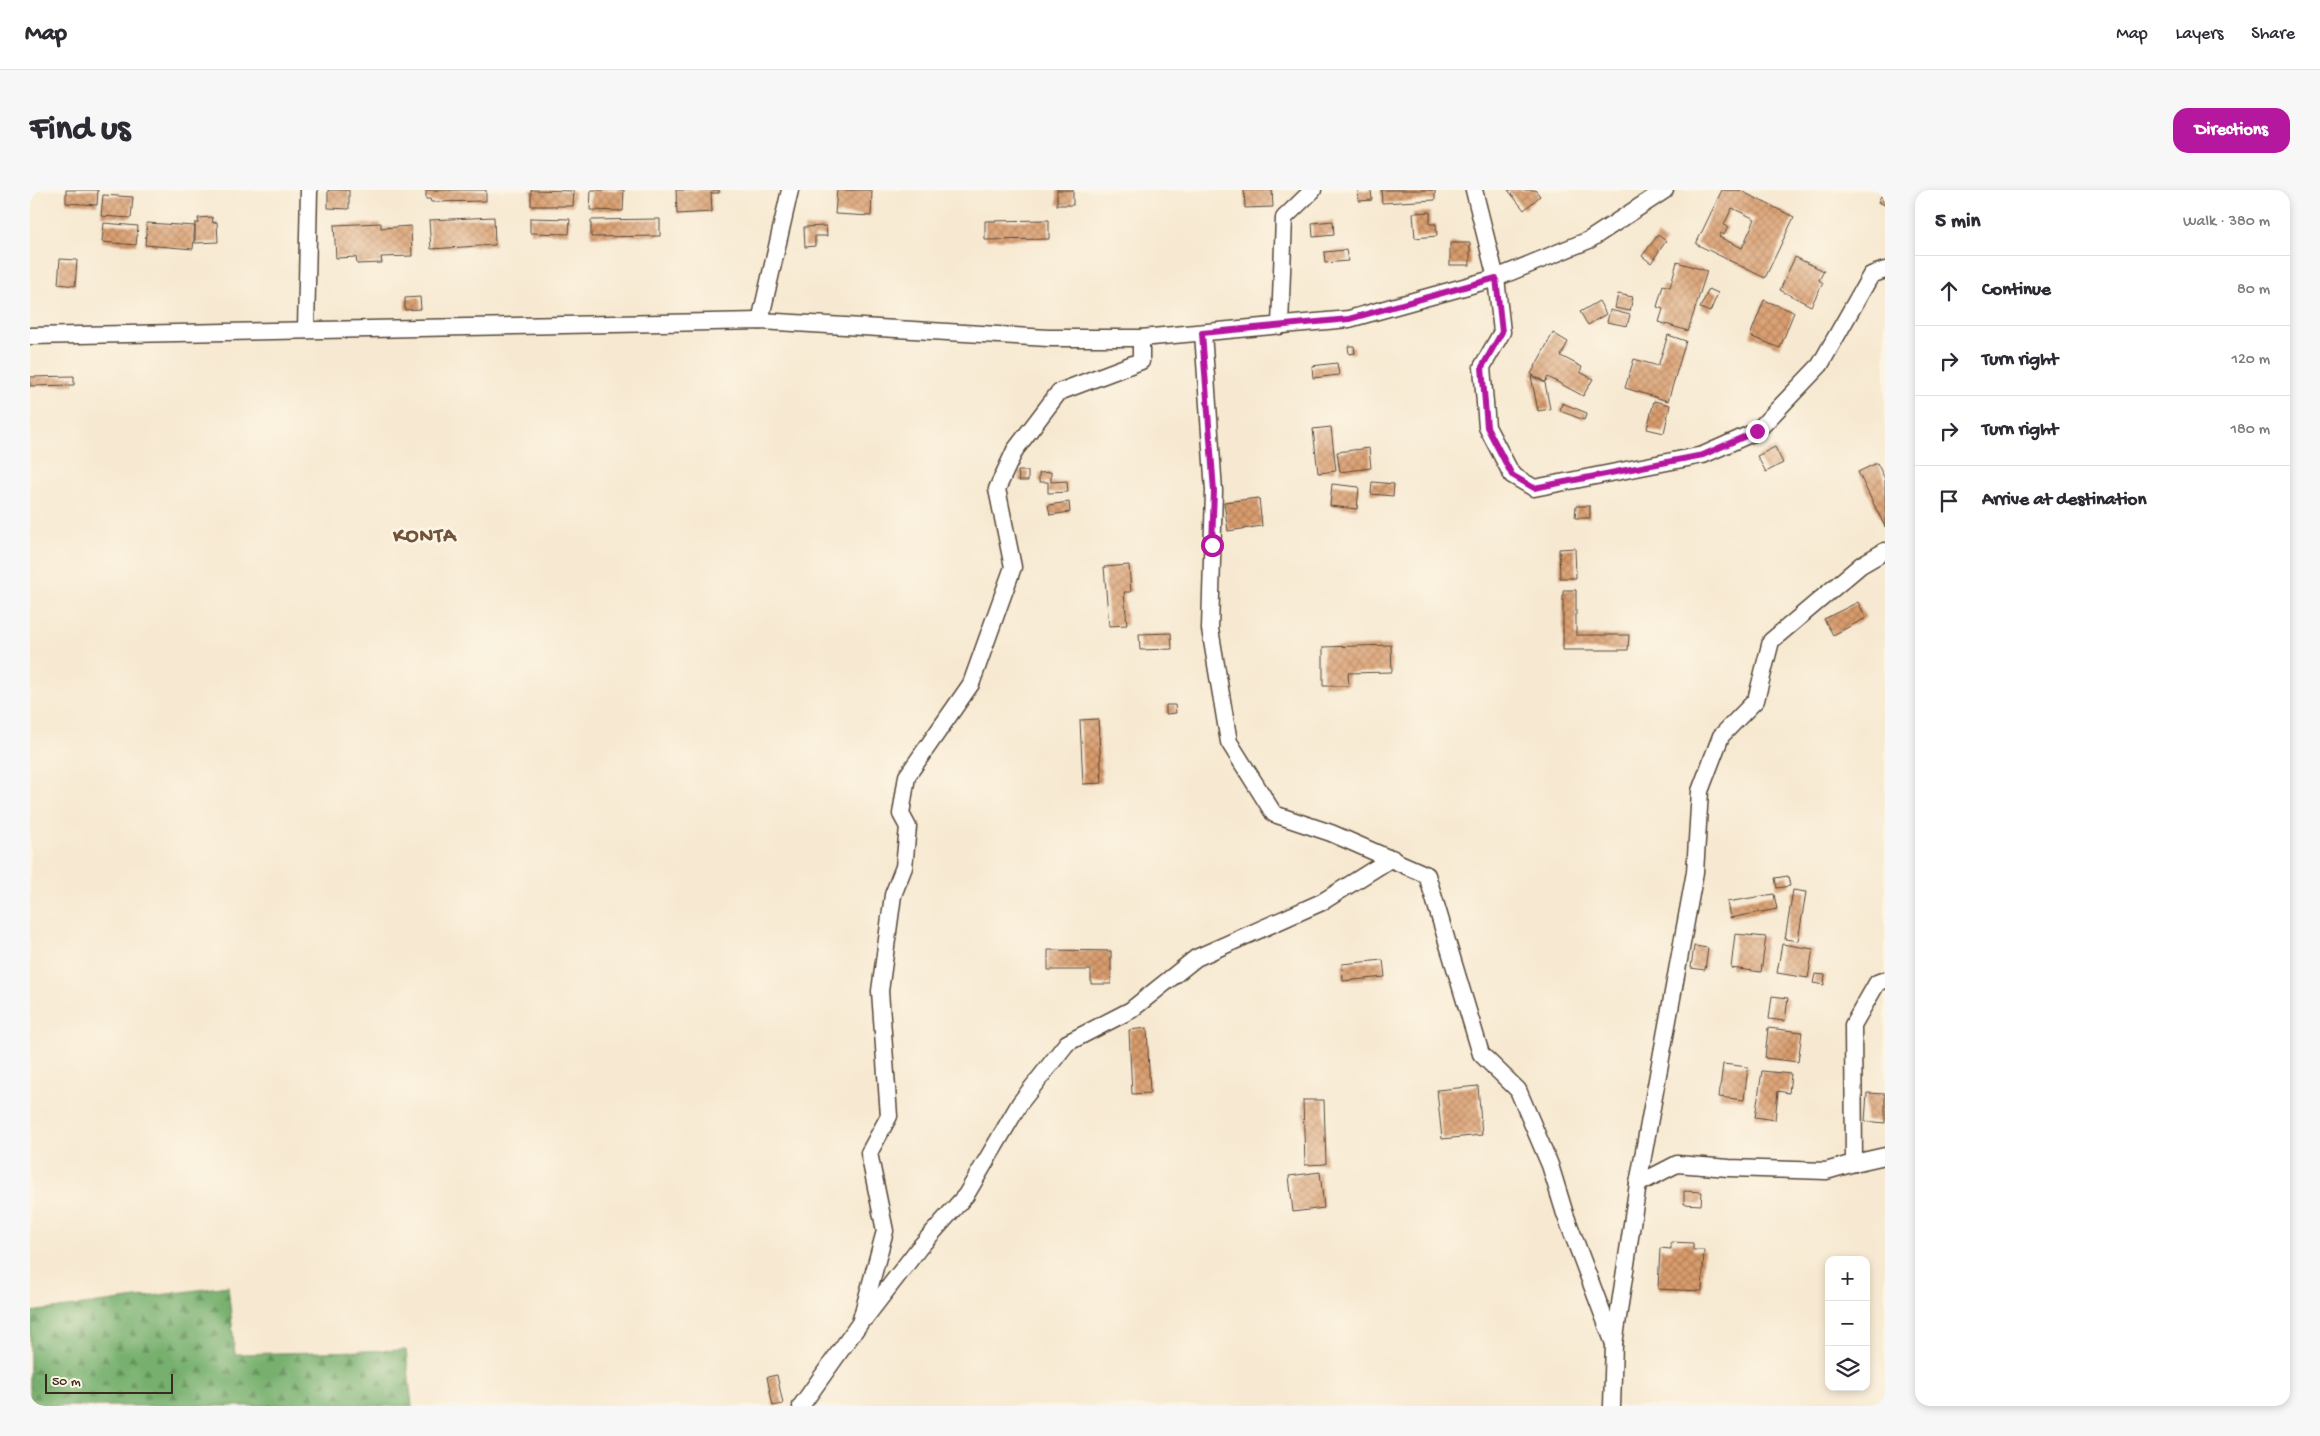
<!DOCTYPE html>
<html lang="en">
<head>
<meta charset="utf-8">
<style>
	:root { --surface:#fff; --page:#f7f7f7; --text:#2b2b33; --muted:#7c7c81; --line:#e1e1e2; --accent:#b5179e }
	body { margin:0; font-family:"Gochi Hand",sans-serif; background:var(--page); color:var(--text) }
	.controls { position:absolute; right:15px; bottom:15px; display:grid; overflow:hidden; border-radius:10px; box-shadow:0 2px 8px #0003 }
	.controls button { width:45px; height:45px; display:grid; place-items:center; padding:0; border:0; border-bottom:1px solid var(--line); background:var(--surface); color:var(--text); font:25px sans-serif }
	.scale { position:absolute; left:15px; bottom:12px; width:128px; box-sizing:border-box; padding-left:5px; border:2px solid #3b2a1e; border-top:0; font-size:14px; line-height:18px; white-space:nowrap; color:#3b2a1e; -webkit-text-stroke:4px #fcf5e5; paint-order:stroke }
	.stop { position:absolute; width:15px; height:15px; margin:-11px; border:4px solid #b5179e; border-radius:50%; background:#fff }
	.stop.end { background:#b5179e; border-color:#fff; box-shadow:0 1px 5px #0008 }
	.list { margin:0; padding:0; list-style:none }
	h2 { display:flex; justify-content:space-between; align-items:center; height:65px; margin:0; padding:0 20px; font-size:21px }
	h2 small { font-size:16px; font-weight:400; color:var(--muted) }
	.list li { display:grid; grid-template-columns:32px 1fr auto; gap:15px; align-items:center; box-sizing:border-box; height:70px; padding:0 20px; border-top:1px solid var(--line) }
	.list b { display:block; font-size:19px; white-space:nowrap }
	.list em { font-size:16px; font-style:normal; color:var(--muted) }
	.icon { flex:none; width:28px; height:28px; fill:none; stroke:currentColor; stroke-width:2; stroke-linecap:round; stroke-linejoin:round }
	.map { position:relative; flex:none; width:1855px; height:1216px; overflow:hidden; border-radius:15px }
	header { display:flex; align-items:center; gap:30px; box-sizing:border-box; height:70px; padding:0 25px; background:var(--surface); border-bottom:1px solid var(--line) }
	header strong { font-size:24px }
	nav { display:flex; gap:28px; margin-inline-start:auto; font-size:18px }
	.intro { display:flex; align-items:center; justify-content:space-between; box-sizing:border-box; height:120px; padding:0 30px }
	h1 { margin:0; font-size:35px }
	.button { padding:12px 22px; border-radius:15px; background:var(--accent); color:#fff; font-size:18px; font-weight:700 }
	main { display:flex; gap:30px; padding:0 30px }
	aside { flex:1; background:var(--surface); border-radius:15px; box-shadow:0 2px 8px #0003 }
	.map>svg:first-child { display:block }
	.forest { fill:url(#forest-firs); stroke:#596d46 }
	.building { fill:url(#building-cross-hatch); fill-rule:evenodd }
	.lines { fill:none; stroke-linecap:round; stroke-linejoin:round }
	.street-casing { stroke:#574739; stroke-width:19 }
	.street { stroke:#fff; stroke-width:16 }
	.route { stroke:#b5179e; stroke-width:6 }
	.labels { text-anchor:middle; stroke-width:5; stroke-linejoin:round; paint-order:stroke }
	.district-label { font-size:21px; font-weight:bold; letter-spacing:1px; fill:#72523a; stroke:#fcf5e5 }
</style>
</head>
<body>
<header>
<strong>Map</strong>
<nav><a>Map</a><a>Layers</a><a>Share</a></nav>
</header>
<div class="intro"><h1>Find us</h1><a class="button">Directions</a></div>
<main>
<div class="map">
<svg width="1855" height="1216" viewBox="0 0 1855 1216">
	<defs>
		<pattern id="forest-firs" width="22" height="20" patternUnits="userSpaceOnUse" patternTransform="scale(1.25)"><rect width="22" height="20" fill="#77b06e"/><path d="M5 1l3.5 6h-7zM16 11l3.5 6h-7z" fill="#638f5a"/></pattern>
		<pattern id="building-cross-hatch" width="8" height="8" patternUnits="userSpaceOnUse" patternTransform="scale(1.25)"><rect width="8" height="8" fill="#d99c6d"/><path d="M0 0l8 8M0 8l8-8" fill="none" stroke="#b17f59"/></pattern>
	</defs>
	<rect width="100%" height="100%" fill="#fcf5e5"/>
	<filter id="ink" filterUnits="userSpaceOnUse"><feTurbulence type="fractalNoise" baseFrequency=".02" numOctaves="2"/><feDisplacementMap in="SourceGraphic" scale="10" xChannelSelector="R" yChannelSelector="G"/><feConvolveMatrix kernelMatrix="1 2 1 2 8 2 1 2 1" color-interpolation-filters="sRGB"/></filter>
	<filter id="wash" filterUnits="userSpaceOnUse"><feTurbulence type="fractalNoise" baseFrequency=".0096" numOctaves="4" result="noise"/><feDisplacementMap in="SourceGraphic" scale="20" xChannelSelector="R" yChannelSelector="G"/><feGaussianBlur stdDeviation="1.12" result="paint"/><feColorMatrix in="noise" values="0 0 0 0 0 0 0 0 0 0 0 0 0 0 0 0 0 1.4 0 .05"/><feComposite in="paint" operator="in"/></filter>
	<g filter="url(#wash)">
		<rect width="100%" height="100%" fill="#f7e9d1"/>
		<polygon class="forest" points="198,1096 205,1164 376,1160 382,1216 0,1216 0,1122"/>
		<g id="blocks">
			<g class="building">
				<polygon points="36,0 68,0 67,15 36,13"/>
				<polygon points="298,0 319,0 319,19 298,18"/>
				<polygon points="396,0 456,0 456,11 401,12 400,9 396,9"/>
				<polygon points="501,0 544,1 543,16 501,16"/>
				<polygon points="561,0 594,0 593,21 560,20"/>
				<polygon points="646,0 689,0 689,3 681,3 682,22 647,24"/>
				<polygon points="807,0 842,0 841,26 805,24"/>
				<rect x="1027" y="0" width="16" height="15"/>
				<polygon points="1214,0 1242,0 1243,17 1215,18"/>
				<polygon points="1328,0 1341,0 1342,10 1329,11"/>
				<polygon points="1351,0 1405,0 1405,10 1352,13"/>
				<polygon points="1478,0 1505,0 1510,6 1494,20"/>
				<path d="M1692,0H1709L1764,27L1735,88L1666,54ZM1702,18L1725,29L1712,58L1689,47L1691,43L1694,45L1698,37L1694,35Z"/>
				<polygon points="73,5 103,7 101,28 71,26"/>
				<polygon points="1851,6 1855,8 1855,15 1848,12"/>
				<polygon points="1400,22 1400,34 1406,34 1407,46 1385,48 1383,23"/>
				<polygon points="182,27 183,33 187,32 188,52 165,53 165,33 169,33 168,28"/>
				<polygon points="464,27 465,55 401,59 399,30"/>
				<polygon points="500,28 540,29 539,44 500,43"/>
				<polygon points="630,29 630,46 561,47 561,30"/>
				<polygon points="1019,30 1019,49 955,50 955,31"/>
				<polygon points="1303,31 1304,45 1283,47 1282,33"/>
				<polygon points="74,33 108,36 106,55 72,52"/>
				<polygon points="117,33 165,36 163,59 115,55"/>
				<polygon points="351,33 351,38 381,36 382,66 351,67 352,73 327,74 326,67 306,68 304,35"/>
				<polygon points="796,36 797,46 785,46 785,56 775,57 774,37"/>
				<polygon points="1628,45 1636,51 1621,73 1612,66"/>
				<rect x="1420" y="53" width="20" height="22"/>
				<polygon points="1316,60 1318,71 1295,73 1294,62"/>
				<polygon points="1765,67 1794,81 1789,90 1793,93 1781,116 1750,100"/>
				<polygon points="30,69 47,70 45,96 28,94"/>
				<polygon points="1647,72 1677,81 1658,141 1629,132 1633,119 1627,117 1633,95 1640,97"/>
				<polygon points="1679,99 1688,103 1680,122 1670,118"/>
				<polygon points="1588,104 1603,107 1600,121 1585,118"/>
				<polygon points="390,107 391,119 375,120 375,108"/>
				<polygon points="1734,110 1764,122 1750,158 1720,146"/>
				<polygon points="1569,111 1576,124 1558,135 1550,122"/>
				<polygon points="1580,120 1600,125 1597,136 1577,132"/>
				<polygon points="1523,143 1538,152 1531,166 1552,177 1550,182 1563,189 1553,206 1518,187 1515,192 1501,184"/>
				<polygon points="1638,145 1656,151 1638,211 1595,198 1604,169 1628,176"/>
				<polygon points="1318,156 1324,156 1325,163 1319,164"/>
				<polygon points="1307,173 1309,185 1283,188 1282,176"/>
				<polygon points="44,186 44,195 0,196 0,187"/>
				<polygon points="1501,186 1515,193 1520,219 1508,221"/>
				<polygon points="1624,211 1640,215 1634,243 1617,239"/>
				<polygon points="1532,213 1557,223 1554,230 1530,221"/>
				<polygon points="1301,237 1306,281 1288,283 1283,239"/>
				<polygon points="1745,257 1753,273 1736,282 1727,266"/>
				<polygon points="1339,258 1341,278 1310,282 1307,262"/>
				<polygon points="1847,273 1855,289 1855,337 1828,282"/>
				<polygon points="988,281 998,281 998,291 989,291"/>
				<polygon points="1021,282 1021,292 1037,291 1038,302 1018,303 1018,292 1009,292 1009,283"/>
				<polygon points="1342,292 1364,294 1363,306 1341,304"/>
				<polygon points="1302,294 1329,297 1327,319 1300,316"/>
				<polygon points="1229,308 1232,336 1198,341 1194,312"/>
				<polygon points="1039,312 1040,322 1020,325 1018,315"/>
				<polygon points="1546,316 1560,316 1560,328 1545,328"/>
				<polygon points="1545,358 1546,388 1530,388 1529,359"/>
				<polygon points="1099,375 1101,402 1094,402 1097,435 1079,436 1074,377"/>
				<polygon points="1533,400 1546,400 1546,445 1599,445 1598,460 1533,460"/>
				<polygon points="1828,412 1836,428 1803,445 1794,429"/>
				<polygon points="1141,443 1142,459 1110,460 1109,444"/>
				<polygon points="1361,455 1362,482 1318,483 1319,496 1293,496 1293,457"/>
				<polygon points="1136,515 1145,515 1146,523 1136,524"/>
				<polygon points="1068,529 1072,593 1053,594 1050,530"/>
				<polygon points="1758,686 1760,696 1747,698 1745,688"/>
				<polygon points="1763,700 1776,702 1768,751 1755,749"/>
				<polygon points="1744,704 1747,719 1700,728 1697,712"/>
				<polygon points="1705,744 1736,747 1731,782 1701,778"/>
				<polygon points="1752,754 1783,759 1778,788 1747,783"/>
				<polygon points="1664,756 1678,758 1675,780 1661,778"/>
				<polygon points="1018,760 1081,761 1081,794 1061,794 1061,780 1018,780"/>
				<polygon points="1353,770 1355,787 1313,791 1312,774"/>
				<polygon points="1785,784 1795,785 1794,795 1783,793"/>
				<polygon points="1742,806 1758,808 1755,831 1739,829"/>
				<polygon points="1117,838 1120,903 1102,904 1099,840"/>
				<polygon points="1738,838 1772,842 1768,872 1735,868"/>
				<polygon points="1693,874 1718,877 1714,910 1689,907"/>
				<polygon points="1732,881 1761,884 1759,903 1748,901 1745,930 1725,927"/>
				<polygon points="1448,896 1452,945 1412,949 1407,900"/>
				<polygon points="1837,903 1855,904 1855,933 1835,931"/>
				<polygon points="1273,910 1294,910 1296,974 1275,975"/>
				<polygon points="1290,982 1294,1018 1263,1022 1259,986"/>
				<polygon points="1654,1001 1672,1002 1671,1015 1654,1014"/>
				<polygon points="1641,1052 1663,1053 1663,1060 1674,1060 1672,1101 1628,1099 1630,1058 1641,1059"/>
				<polygon points="747,1185 753,1214 743,1216 737,1187"/>
			</g>
		</g>
	</g>
	<g filter="url(#ink)">
		<use href="#blocks" fill-opacity="0" stroke="#574739" stroke-width="1"/>
		<g class="lines">
			<g class="street-casing">
				<g id="street">
					<polyline points="1444,0 1466,88 1472,142 1452,177 1457,237 1482,285 1504,298 1673,265 1727,241 1790,175 1841,85 1855,80"/>
					<polyline points="730,131 760,0"/>
					<polyline points="1250,136 1254,28 1283,0"/>
					<polyline points="276,140 279,0"/>
					<polyline points="1173,143 1184,301 1180,439 1199,552 1244,624 1301,643 1397,685 1451,864 1488,900 1520,975 1535,1024 1584,1154"/>
					<polyline points="0,146 730,131 1018,148 1111,148 1319,129 1466,88 1559,50 1635,0"/>
					<polyline points="1824,973 1855,966"/>
					<polyline points="1608,994 1647,974 1699,978 1796,981 1824,973 1823,835 1847,793 1855,790"/>
					<polyline points="835,1128 889,1058 936,1005 990,913 1037,853 1101,820 1166,768 1292,712 1362,668"/>
					<polyline points="771,1216 830,1133 855,1041 839,963 859,926 850,801 863,705 874,677 878,637 871,624 877,586 941,494 983,377 967,299 985,260 1029,202 1111,171 1111,148"/>
					<polyline points="1582,1216 1584,1154 1608,994 1665,682 1670,601 1691,546 1726,510 1741,451 1831,375 1855,361"/>
				</g>
			</g>
			<use href="#street" class="street"/>
		</g>
	</g>
	<g class="lines" filter="url(#ink)">
		<polyline class="route" points="1182,355 1184,301 1172,143 1319,129 1466,88 1472,142 1452,177 1457,237 1482,285 1504,298 1673,265 1727,241"/>
	</g>
	<g class="labels">
		<g class="district-label">
			<text x="395" y="351">KONTA</text>
		</g>
	</g>
</svg>
<div class="controls">
<button>+</button>
<button>−</button>
<button><svg class="icon" aria-label="layers" viewBox="0 0 24 24"><path d="M12 4l9 5-9 5-9-5zM3 14l9 5 9-5"/></svg></button>
</div>
<div class="scale">50 m</div>
<div class="stop" style="left:1182px;top:355px"></div>
<div class="stop end" style="left:1727px;top:241px"></div>
</div>
<aside>
<h2>5 min<small>Walk · 380 m</small></h2>
<ul class="list">
<li><svg class="icon" aria-label="ahead" viewBox="0 0 24 24"><path d="M12 20V5M6 11l6-6 6 6"/></svg><div><b>Continue</b></div><em>80 m</em></li>
<li><svg class="icon" aria-label="right" viewBox="0 0 24 24"><path d="M7 20v-9h11M14 6l5 5-5 5"/></svg><div><b>Turn right</b></div><em>120 m</em></li>
<li><svg class="icon" aria-label="right" viewBox="0 0 24 24"><path d="M7 20v-9h11M14 6l5 5-5 5"/></svg><div><b>Turn right</b></div><em>180 m</em></li>
<li><svg class="icon" aria-label="arrive" viewBox="0 0 24 24"><path d="M6 21V4h12l-3 4 3 4H6"/></svg><div><b>Arrive at destination</b></div></li>
</ul>
</aside>
</main>
</body>
</html>
